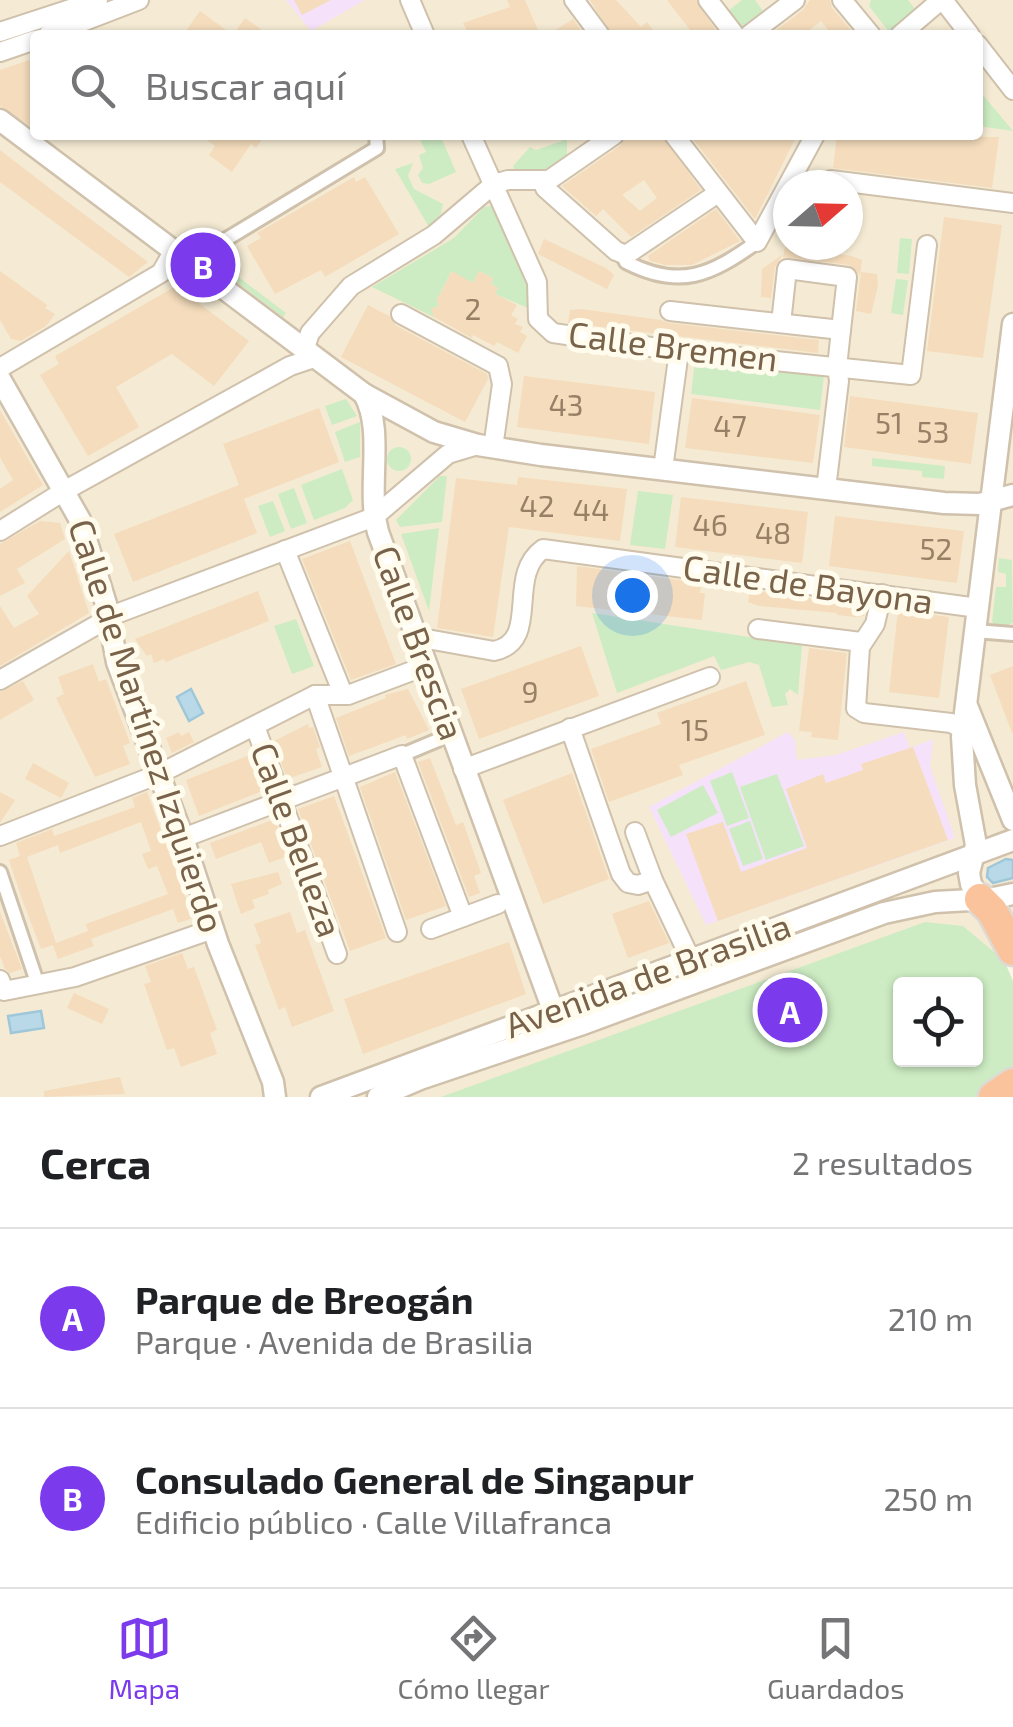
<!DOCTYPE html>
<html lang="es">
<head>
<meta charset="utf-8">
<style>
	:root { --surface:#fff; --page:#f2f2f2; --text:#202124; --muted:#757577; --line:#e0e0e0; --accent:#7c3aed }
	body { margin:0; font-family:"Exo 2",sans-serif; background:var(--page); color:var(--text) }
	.controls { position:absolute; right:30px; bottom:30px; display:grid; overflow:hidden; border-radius:10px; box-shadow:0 2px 8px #0004 }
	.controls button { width:90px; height:90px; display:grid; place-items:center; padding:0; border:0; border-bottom:2px solid var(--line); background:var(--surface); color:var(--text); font:50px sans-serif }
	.compass { position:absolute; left:773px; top:170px; width:90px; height:90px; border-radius:50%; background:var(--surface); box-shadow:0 2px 8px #0004; rotate:70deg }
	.you { position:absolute; left:632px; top:595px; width:35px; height:35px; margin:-25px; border:8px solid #fff; border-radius:50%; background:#1a73e8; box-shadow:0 0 0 15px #1a73e833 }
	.badge { display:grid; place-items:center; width:65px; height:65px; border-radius:50%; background:var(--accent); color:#fff; font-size:32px; font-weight:700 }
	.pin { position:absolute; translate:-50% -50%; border:5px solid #fff; box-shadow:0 2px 10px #0006 }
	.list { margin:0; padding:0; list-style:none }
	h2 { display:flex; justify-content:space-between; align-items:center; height:130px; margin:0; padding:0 40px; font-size:42px }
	h2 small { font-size:32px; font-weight:400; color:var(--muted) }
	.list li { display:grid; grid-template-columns:65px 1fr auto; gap:30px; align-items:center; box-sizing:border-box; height:180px; padding:0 40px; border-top:2px solid var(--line) }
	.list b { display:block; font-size:38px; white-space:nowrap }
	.list p { margin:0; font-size:32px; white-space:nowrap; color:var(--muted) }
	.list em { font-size:32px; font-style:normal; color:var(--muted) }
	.icon { flex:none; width:55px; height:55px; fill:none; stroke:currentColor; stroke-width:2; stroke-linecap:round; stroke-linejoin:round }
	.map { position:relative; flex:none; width:1013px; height:1097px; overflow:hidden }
	.search { position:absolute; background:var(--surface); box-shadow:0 2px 8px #0004; left:30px; right:30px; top:30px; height:110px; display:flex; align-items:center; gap:25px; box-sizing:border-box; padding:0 35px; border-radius:10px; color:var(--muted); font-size:38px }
	.sheet { height:490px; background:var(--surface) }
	nav { display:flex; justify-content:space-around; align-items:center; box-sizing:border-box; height:140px; border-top:2px solid var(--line); background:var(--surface); font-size:28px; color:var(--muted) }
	nav a { display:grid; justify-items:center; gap:5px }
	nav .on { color:var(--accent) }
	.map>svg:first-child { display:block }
	.residential { fill:#f5ebd4; fill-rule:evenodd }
	.education { fill:#f5e2fa }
	.green { fill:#cdecc3; fill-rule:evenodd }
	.water { fill:#b9d9e8; stroke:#9fc7da; stroke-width:2.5 }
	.building { fill:#f4dcbc; fill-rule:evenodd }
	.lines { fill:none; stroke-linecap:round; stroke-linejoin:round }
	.pedestrian-casing { stroke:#cfc1ab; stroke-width:18 }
	.minor-casing { stroke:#cfc1ab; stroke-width:22 }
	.tertiary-casing { stroke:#cfc1ab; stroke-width:25 }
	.motorway-casing { stroke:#dfd9d3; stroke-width:35 }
	.pedestrian { stroke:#fff; stroke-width:12 }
	.minor { stroke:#fff; stroke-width:18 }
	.tertiary { stroke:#fff; stroke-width:20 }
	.motorway { stroke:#fac39b; stroke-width:30 }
	.labels { text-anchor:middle; stroke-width:10; stroke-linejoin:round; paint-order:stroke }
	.number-label { font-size:30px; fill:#978066 }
	.street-label { font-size:35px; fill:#786249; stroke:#fffbed }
</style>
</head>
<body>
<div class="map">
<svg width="1013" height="1097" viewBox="0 0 1013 1097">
	<rect width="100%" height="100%" fill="#fdf8e6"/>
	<path class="residential" d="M0,0H1013V943L999,950L1013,981V1067L977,1097H0ZM35,35H978V135H35ZM788,185H848V245H788ZM900,984H976V1060H900Z"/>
	<g class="education">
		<polygon points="286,0 365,0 311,31"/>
		<polygon points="788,732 795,740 797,760 836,755 904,732 910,748 933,739 930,766 955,838 706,925 649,807"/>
	</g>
	<g class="green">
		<polygon points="742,0 755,0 763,11 741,27 728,11"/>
		<polygon points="871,0 908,0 915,9 890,33 869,6"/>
		<polygon points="978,89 1013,131 978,126"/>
		<polygon points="418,135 440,135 456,172 429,184 422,183 418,175 423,168 419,155 426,152"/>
		<polygon points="562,136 567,140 567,164 540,175 515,171 513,166 530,147 536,150 562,141"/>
		<polygon points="413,163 408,176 414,189 443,204 439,221 429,227 395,169"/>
		<polygon points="490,206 495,208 530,285 530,309 495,294 498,288 491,284 493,278 479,271 473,283 451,272 437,300 439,306 431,309 436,318 372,287 454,238 484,207"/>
		<polygon points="900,238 912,239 909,274 897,273"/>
		<polygon points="216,260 286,313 283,317 213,264"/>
		<polygon points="896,279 908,280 903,315 891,313"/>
		<polygon points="695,361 824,376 820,410 691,394"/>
		<polygon points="346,399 357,416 332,425 325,406"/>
		<polygon points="360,422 360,457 345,462 335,432"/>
		<circle cx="399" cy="459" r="12"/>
		<polygon points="872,458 945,466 944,479 922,477 922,471 872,466"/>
		<polygon points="342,469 353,500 345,508 314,520 301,485"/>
		<polygon points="440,476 447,476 442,522 400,527 396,520"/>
		<polygon points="294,488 307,523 291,529 278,494"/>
		<polygon points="638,491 673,495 665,549 630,545"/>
		<polygon points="273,501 285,531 270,537 258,506"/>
		<polygon points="439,528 429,611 401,534"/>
		<polygon points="999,558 1012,560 1013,623 999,628 992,622 996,587 1006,587 1006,574 998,572"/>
		<polygon points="592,613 802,645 798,695 790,689 785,694 788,705 772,707 759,665 749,662 721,670 714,656 617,693"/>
		<polygon points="296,619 314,666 292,674 274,626"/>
		<polygon points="732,772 749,818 727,826 710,781"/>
		<polygon points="777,774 804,846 766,860 740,787"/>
		<polygon points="703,785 718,813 671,837 657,810"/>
		<polygon points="750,821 763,859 743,866 729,829"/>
		<path d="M925,922L963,926L994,952L999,949L1013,981V1068L1003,1082L977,1097H441ZM900,984H976V1060H900Z"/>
	</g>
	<g class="water">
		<polygon points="191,689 203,713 189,721 177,697"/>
		<polygon points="1006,859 1013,860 1013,878 993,883 987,877 988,868"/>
		<polygon points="41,1011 44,1028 11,1033 8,1016"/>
	</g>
	<g class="building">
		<polygon points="294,0 331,0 302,15"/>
		<polygon points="507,0 525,0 540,35 469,35 463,23 510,7"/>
		<polygon points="590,0 616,0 641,27 647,22 657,35 612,35"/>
		<polygon points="667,0 696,0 719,35 694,35"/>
		<polygon points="810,0 830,0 832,8 855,35 832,35 821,21 803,35 770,35 803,10"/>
		<polygon points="200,11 233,35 245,18 269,35 183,35"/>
		<polygon points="573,19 584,35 548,35"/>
		<polygon points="35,58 35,129 0,106 0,70"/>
		<polygon points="200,135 265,135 256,148 251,144 232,172 209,155 215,146"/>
		<path d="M626,135H662L701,190L631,237L603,209L596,216L562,186L621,145ZM644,180L657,198L640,211L622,195Z"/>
		<polygon points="690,135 797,135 755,219"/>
		<polygon points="837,135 999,137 992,188 833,168"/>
		<polygon points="0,150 57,194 148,262 129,277 0,182"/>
		<polygon points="354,177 356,182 365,177 399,234 325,277 321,270 275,294 247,246 261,238 257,233"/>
		<polygon points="716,209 740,241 692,265 665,265 650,261 648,256"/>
		<polygon points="944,217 1002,225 983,358 927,351"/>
		<polygon points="544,239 606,268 614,275 607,289 538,254"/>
		<polygon points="785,247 852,256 862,260 860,275 849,265 783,257"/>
		<polygon points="783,254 775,267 771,298 761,297 762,269"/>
		<polygon points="0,271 47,305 45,308 55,314 46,326 21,341 11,339 0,320"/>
		<polygon points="452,271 473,283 479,271 493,278 491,284 498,288 495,294 517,305 511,315 518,319 515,324 523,327 520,332 527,336 518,353 497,342 494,346 473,335 472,338 434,317 431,309 439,306 437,300"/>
		<polygon points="861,272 877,274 878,286 871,314 856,311"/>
		<polygon points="176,286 249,341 214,386 172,354 116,387 139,427 88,456 40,375 59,364 55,356"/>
		<polygon points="368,305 389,316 395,325 487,374 488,379 465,422 341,357"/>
		<polygon points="581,309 661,320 669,323 819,340 818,353 568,323 570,310"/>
		<polygon points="524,376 655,392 649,444 517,427"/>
		<polygon points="850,396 978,413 971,464 844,447"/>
		<polygon points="692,398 820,415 813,463 685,448"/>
		<polygon points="319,408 339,462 244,499 257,533 133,582 114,534 239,485 223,444"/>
		<polygon points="0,410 43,485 0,512 0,489 13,480 0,457"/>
		<polygon points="518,477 627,489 620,541 509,527 493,637 437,628 456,478 517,485"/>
		<polygon points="681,497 808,512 802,563 675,547"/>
		<polygon points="835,516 964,531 957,583 829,566"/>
		<polygon points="40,521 60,523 65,539 17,569 25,583 0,596 0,544"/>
		<polygon points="350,541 396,664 351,680 302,559"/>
		<polygon points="69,551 89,613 0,666 0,606 14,628 39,614 27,596"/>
		<polygon points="577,566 701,583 700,593 705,593 702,620 576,606"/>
		<polygon points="750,590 866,606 864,616 854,617 837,615 837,613 759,606 748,602"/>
		<polygon points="258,591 269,621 166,662 164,659 154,663 151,654 147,656 135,639"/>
		<polygon points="898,610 949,617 939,698 889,692"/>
		<polygon points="581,646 599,696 479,739 461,689"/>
		<polygon points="809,648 847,653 838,740 811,737 812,732 799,731"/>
		<polygon points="93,664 99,682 106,679 130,743 123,746 130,764 95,777 56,698 64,694 58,677"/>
		<polygon points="1013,666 1013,733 1012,733 990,675"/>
		<polygon points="23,681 34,700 0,720 0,692"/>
		<polygon points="746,681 765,735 679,765 683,775 609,802 591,749 661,724 657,713"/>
		<polygon points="408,689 429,730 407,739 406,735 349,756 336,718 386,698 385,695"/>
		<polygon points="308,724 309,728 313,727 320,747 316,749 322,767 287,779 274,741"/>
		<polygon points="179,732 181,736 189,732 194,742 172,753 166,738"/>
		<polygon points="913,747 948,840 718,921 686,834 723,822 741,872 807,848 786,789 823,774 826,783 863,770 861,764"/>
		<polygon points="252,754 265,790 199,816 186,780"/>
		<polygon points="430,758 456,825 463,822 481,873 474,876 480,893 469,897 418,762"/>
		<polygon points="33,763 69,783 61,798 25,779"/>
		<polygon points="395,772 446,906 406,920 360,787"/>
		<polygon points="572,773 609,879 543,904 503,800"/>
		<polygon points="0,792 15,800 0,823"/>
		<path d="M147,792L193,918L178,923L173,909L91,939L94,946L58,959L53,945L41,949L22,899L9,860L20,856L16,843L52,829L54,836L135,807L132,798ZM141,822L151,851L142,854L148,869L157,866L168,894L86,924L88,931L56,943L27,857L58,845L60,853Z"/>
		<polygon points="334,796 386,938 350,951 298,809"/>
		<polygon points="275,819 288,856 269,863 261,842 216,859 210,843"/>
		<polygon points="278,872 282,884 268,890 269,894 252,900 255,908 241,914 231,884"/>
		<polygon points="649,901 669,943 628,958 612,914"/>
		<polygon points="0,912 22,969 10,973 5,969 0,956"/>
		<polygon points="290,912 297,933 305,930 334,1011 292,1027 285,1007 279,1010 255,945 261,943 254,924"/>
		<polygon points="509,942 526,994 363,1054 344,999"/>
		<polygon points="182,953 188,969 194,967 217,1030 210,1033 217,1054 181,1067 174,1048 167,1050 144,984 151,982 145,966"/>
		<polygon points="74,993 109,1009 102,1024 67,1008"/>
		<polygon points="120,1077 125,1094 44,1097 44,1091"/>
	</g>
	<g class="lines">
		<g class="pedestrian-casing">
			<g id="pedestrian">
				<path d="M622,254L626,262C680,290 711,275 757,242"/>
				<polyline points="194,268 202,254 377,148 376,135"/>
				<polyline points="975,631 1013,634"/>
				<polyline points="402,755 438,740"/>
				<polyline points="0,872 38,985"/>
			</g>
		</g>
		<g class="minor-casing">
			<g id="minor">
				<polyline points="410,0 425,35"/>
				<polyline points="574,0 600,35"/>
				<polyline points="708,0 735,35"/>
				<polyline points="842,0 871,35"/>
				<polyline points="943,0 970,35"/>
				<polyline points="0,32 98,0"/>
				<polyline points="48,35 139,0"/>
				<polyline points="749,35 795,0"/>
				<polyline points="900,35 941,0"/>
				<polyline points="978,45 1013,90"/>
				<polyline points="0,52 35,40"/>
				<polyline points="471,135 537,282 538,319 553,333 679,351 911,375 927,245"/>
				<polyline points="674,135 757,242 815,135"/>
				<polyline points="831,180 1013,203"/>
				<polyline points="543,182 545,188 616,251 626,255 718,193"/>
				<polyline points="670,311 841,330 847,277 787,269 781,323"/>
				<polyline points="401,314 498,366 502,384 493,448"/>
				<polyline points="304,351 310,333 351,286 434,235 494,184 508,180 549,180 614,135"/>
				<polyline points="0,368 161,273 173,252"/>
				<polyline points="663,469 679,351"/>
				<polyline points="826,489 839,381 837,367 841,330"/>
				<polyline points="0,531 64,491 290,366 314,358"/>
				<polyline points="285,550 343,694"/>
				<polyline points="882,594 875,624 860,647 856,708 864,713 951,723 963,729"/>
				<polyline points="758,629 861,642"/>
				<path d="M416,637L494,651C542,641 505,576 543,549L978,608"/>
				<polyline points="0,680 116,614 374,517 448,454 478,445"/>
				<polyline points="315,695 397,932"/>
				<polyline points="255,726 337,954"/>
				<polyline points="570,728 621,874 628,883 638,885 653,880"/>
				<polyline points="463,769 710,677"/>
				<polyline points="635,832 653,880 691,960"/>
				<polyline points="0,836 159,774 315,695 348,695 412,671 427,671"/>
				<polyline points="183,838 402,755 463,917"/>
				<polyline points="431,929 498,904"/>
				<polyline points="0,980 4,991 75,977 213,929"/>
			</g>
		</g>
		<g class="tertiary-casing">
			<g id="tertiary">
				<polyline points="0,120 364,394 434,432 478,445 541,455 944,503 980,504 1013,495"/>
				<polyline points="0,379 80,520 106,604 117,662 183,838 218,944 273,1082 275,1097"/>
				<path d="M364,394C385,431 366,488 378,532L553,1010L551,1026L525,1043"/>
				<polyline points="967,706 1013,820"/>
				<polyline points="980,899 971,884 969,873 976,845 965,785 962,737 1013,324"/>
				<polyline points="321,1097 1013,840"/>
				<polyline points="378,1097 420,1079 580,1025 884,913 935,902 989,899 1013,894"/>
			</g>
		</g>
		<g class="motorway-casing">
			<g id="motorway">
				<polyline points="980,899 992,911 1013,950"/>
				<polyline points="994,1097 1013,1084"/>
			</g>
		</g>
		<use href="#pedestrian" class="pedestrian"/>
		<use href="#minor" class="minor"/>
		<use href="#tertiary" class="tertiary"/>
		<use href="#motorway" class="motorway"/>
	</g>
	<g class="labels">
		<g class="number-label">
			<text x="473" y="320">2</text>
			<text x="566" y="416">43</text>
			<text x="889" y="434">51</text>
			<text x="730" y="437">47</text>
			<text x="933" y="443">53</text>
			<text x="537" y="517">42</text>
			<text x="591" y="521">44</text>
			<text x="710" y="536">46</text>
			<text x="773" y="544">48</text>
			<text x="936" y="560">52</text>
			<text x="530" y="703">9</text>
			<text x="695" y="741">15</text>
		</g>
		<g class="street-label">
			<text transform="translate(673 347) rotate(7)" y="12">Calle Bremen</text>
			<text transform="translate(808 585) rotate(8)" y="12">Calle de Bayona</text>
			<text transform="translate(418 643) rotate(70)" y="12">Calle Brescia</text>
			<text transform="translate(146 726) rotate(72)" y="12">Calle de Martínez Izquierdo</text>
			<text transform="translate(296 840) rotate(70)" y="12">Calle Belleza</text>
			<text transform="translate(648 976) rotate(-20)" y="12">Avenida de Brasilia</text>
		</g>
	</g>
</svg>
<div class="controls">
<button><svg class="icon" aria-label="locate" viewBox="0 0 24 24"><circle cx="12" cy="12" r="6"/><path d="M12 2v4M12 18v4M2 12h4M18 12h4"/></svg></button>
</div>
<svg class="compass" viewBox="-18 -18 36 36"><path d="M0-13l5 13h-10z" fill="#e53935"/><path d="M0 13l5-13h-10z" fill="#757577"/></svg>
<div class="you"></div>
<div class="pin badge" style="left:790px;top:1010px">A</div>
<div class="pin badge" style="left:203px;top:265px">B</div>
<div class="search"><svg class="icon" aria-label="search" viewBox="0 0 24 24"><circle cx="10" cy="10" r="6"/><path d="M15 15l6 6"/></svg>Buscar aquí</div>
</div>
<section class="sheet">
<h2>Cerca<small>2 resultados</small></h2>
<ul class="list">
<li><span class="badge">A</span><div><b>Parque de Breogán</b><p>Parque · Avenida de Brasilia</p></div><em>210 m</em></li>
<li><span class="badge">B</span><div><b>Consulado General de Singapur</b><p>Edificio público · Calle Villafranca</p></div><em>250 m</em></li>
</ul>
</section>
<nav>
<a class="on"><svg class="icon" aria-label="map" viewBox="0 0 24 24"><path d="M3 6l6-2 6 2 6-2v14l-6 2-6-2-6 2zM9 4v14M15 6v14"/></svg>Mapa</a>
<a><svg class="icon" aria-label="directions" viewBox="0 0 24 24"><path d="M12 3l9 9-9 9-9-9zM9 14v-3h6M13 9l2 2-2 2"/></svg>Cómo llegar</a>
<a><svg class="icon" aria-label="saved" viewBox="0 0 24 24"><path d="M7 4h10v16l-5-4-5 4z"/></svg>Guardados</a>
</nav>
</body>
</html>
